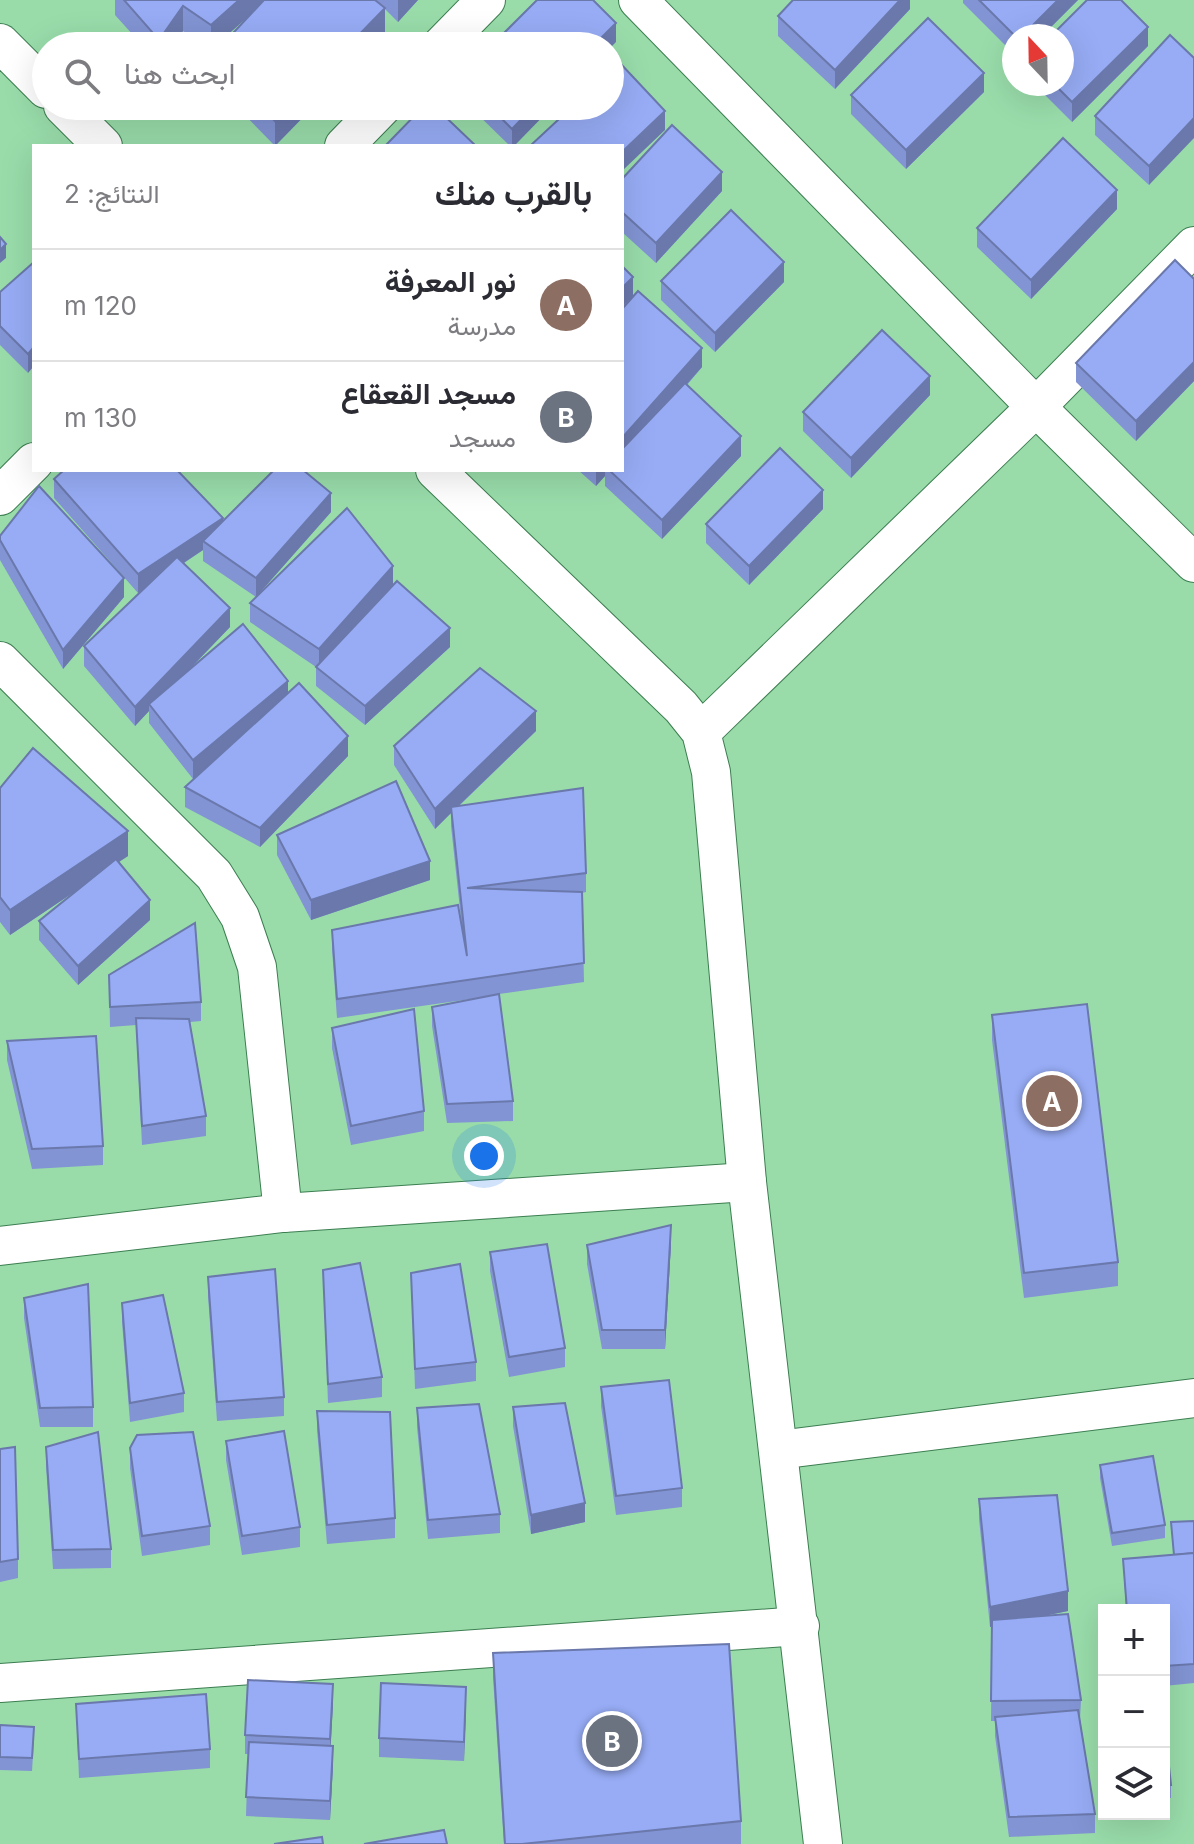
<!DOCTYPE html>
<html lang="ar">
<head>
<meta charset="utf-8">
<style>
	:root { --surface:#fff; --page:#f2f2f3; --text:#2b2b33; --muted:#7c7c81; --line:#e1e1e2; --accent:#7c3aed }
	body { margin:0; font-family:Inter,Vazirmatn,sans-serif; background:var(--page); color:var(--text); direction:rtl }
	.controls { position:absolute; right:24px; bottom:24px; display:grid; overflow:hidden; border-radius:0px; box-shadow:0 8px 32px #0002 }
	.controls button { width:72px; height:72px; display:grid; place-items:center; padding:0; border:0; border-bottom:2px solid var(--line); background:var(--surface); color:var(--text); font:40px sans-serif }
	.compass { position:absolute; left:1002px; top:24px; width:72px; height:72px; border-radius:50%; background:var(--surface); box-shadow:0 8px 32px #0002; rotate:338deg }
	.you { position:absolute; left:484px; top:1156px; width:28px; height:28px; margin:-20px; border:6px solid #fff; border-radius:50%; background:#1a73e8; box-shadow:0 0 0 12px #1a73e833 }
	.badge { display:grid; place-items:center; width:52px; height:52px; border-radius:50%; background:var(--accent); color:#fff; font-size:26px; font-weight:700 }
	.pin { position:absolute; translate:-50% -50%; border:4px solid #fff; box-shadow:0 2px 8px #0006 }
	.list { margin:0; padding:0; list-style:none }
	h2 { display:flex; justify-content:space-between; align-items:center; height:104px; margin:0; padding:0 32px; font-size:34px }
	h2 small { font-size:26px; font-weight:400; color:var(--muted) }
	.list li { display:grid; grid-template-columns:52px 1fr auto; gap:24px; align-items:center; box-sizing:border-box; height:112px; padding:0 32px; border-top:2px solid var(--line) }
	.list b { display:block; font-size:30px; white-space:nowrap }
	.list p { margin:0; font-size:26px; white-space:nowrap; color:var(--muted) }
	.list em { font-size:26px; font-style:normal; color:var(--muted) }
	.icon { flex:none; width:44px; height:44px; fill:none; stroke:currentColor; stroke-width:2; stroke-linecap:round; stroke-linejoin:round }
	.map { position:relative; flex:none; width:1194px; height:1844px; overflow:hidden; direction:ltr }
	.search { position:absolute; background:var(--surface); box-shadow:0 8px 32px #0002; left:32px; top:32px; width:592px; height:88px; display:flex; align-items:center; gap:20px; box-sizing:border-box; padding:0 28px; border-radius:44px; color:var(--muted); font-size:30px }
	.panel { position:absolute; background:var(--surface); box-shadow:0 8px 32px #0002; left:32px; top:144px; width:592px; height:328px; border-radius:0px; direction:rtl }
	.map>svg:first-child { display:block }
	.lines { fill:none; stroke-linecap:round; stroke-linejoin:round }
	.minor-casing { stroke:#3c7e50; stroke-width:40 }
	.minor { stroke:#fff; stroke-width:38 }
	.wall { fill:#8294d3 }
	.shaded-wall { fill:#6a78ac }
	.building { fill:#97acf5; stroke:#6a78ac; stroke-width:2 }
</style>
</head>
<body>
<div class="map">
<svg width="1194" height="1844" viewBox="0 0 1194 1844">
	<rect width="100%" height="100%" fill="#99dcaa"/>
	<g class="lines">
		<g class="minor-casing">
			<g id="minor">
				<polyline points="638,0 1036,407 1194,563"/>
				<polyline points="0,43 46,89"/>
				<polyline points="441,46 486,0"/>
				<polyline points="63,106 103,146"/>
				<polyline points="344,146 383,106"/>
				<polyline points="435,470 681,707 701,732 711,772 747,1182 823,1844"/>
				<polyline points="0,496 34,462"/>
				<polyline points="0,661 214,875 240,917 257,967 283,1213"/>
				<polyline points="701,732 1036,407 1194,246"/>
				<polyline points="0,1246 283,1213 747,1182"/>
				<polyline points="778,1450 1194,1398"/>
				<polyline points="0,1683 800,1626"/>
			</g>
		</g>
		<use href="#minor" class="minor"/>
	</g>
	<g class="wall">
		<polygon points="115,0 418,0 398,22 385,9 385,33 372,46 221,46 247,17 215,46 205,46 183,31 172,46 143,46 115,15"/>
		<polygon points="910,0 910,9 835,89 778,36 778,16"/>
		<polygon points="963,0 1078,0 1042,36 1014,36 1014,54 963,3"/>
		<polygon points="1148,46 1072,122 1034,84 1062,84"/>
		<polygon points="1194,58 1149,185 1095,135 1095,116"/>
		<polygon points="984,92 906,169 851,114 851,95"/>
		<polygon points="236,106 314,106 275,146"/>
		<polygon points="469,106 553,106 514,146 510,146"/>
		<polygon points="622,179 722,191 656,263 622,232"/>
		<polygon points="1117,209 1031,299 977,247 977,228"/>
		<polygon points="34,262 28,373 0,345 0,292"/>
		<polygon points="622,266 633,296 702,367 687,385 741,456 662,539 605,486 605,476 596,486 578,470 622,470 632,298 622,307"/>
		<polygon points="1194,279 1194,381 1136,441 1076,382 1076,363"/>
		<polygon points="661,281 784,282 715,352 661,300"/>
		<polygon points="930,395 851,478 803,431 803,412"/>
		<polygon points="54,479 223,521 331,512 256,597 203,561 203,550 184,563 230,627 188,671 288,693 348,756 260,847 185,807 185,787 208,766 193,779 149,723 149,711 135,726 84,666 84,646 143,590 138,593 54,498"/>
		<polygon points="823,509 749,585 706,543 706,524"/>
		<polygon points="0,536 124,597 63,669 0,560"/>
		<polygon points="393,585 450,647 365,725 316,686 316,667 250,622 250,603"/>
		<polygon points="536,731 459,806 586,873 586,892 582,893 584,982 499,994 513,1101 513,1121 447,1123 432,1026 432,1007 485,997 337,1018 332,949 332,930 462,928 451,826 451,813 435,829 394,765 394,746"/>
		<polygon points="0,788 128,856 118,862 150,920 78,985 39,940 39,921 83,886 10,935 0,922"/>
		<polygon points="277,835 430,880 311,920 277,855"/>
		<polygon points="109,975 201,1002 201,1021 190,1022 206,1116 206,1136 142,1145 136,1025 110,1027"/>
		<polygon points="992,1015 1118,1262 1118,1286 1024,1298 992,1040"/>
		<polygon points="332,1028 424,1111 424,1131 351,1145 332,1048"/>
		<polygon points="7,1041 103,1146 103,1165 32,1169 7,1060"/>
		<polygon points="671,1244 665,1349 602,1349 587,1264 587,1245"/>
		<polygon points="490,1252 565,1348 565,1367 509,1377 490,1271"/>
		<polygon points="323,1270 382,1377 382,1397 328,1403"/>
		<polygon points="411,1273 476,1362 476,1381 415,1389"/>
		<polygon points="208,1277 284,1397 284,1416 217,1421 208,1296"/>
		<polygon points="24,1298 93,1407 93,1427 40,1427 24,1318"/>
		<polygon points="122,1303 184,1393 184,1412 130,1422 122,1322"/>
		<polygon points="601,1387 682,1488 682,1507 616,1515 601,1406"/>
		<polygon points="513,1407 585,1522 531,1534 513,1426"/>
		<polygon points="417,1408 500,1514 500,1533 428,1539 417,1427"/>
		<polygon points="317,1411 395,1518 395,1538 327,1544 317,1430"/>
		<polygon points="226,1441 300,1527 300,1547 242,1555 226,1460"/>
		<polygon points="46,1447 111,1549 111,1568 53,1569 46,1466"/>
		<polygon points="130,1448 210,1526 210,1545 142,1556 130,1468"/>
		<polygon points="0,1449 18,1559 18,1578 0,1582"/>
		<polygon points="1100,1465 1165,1525 1165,1538 1112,1546 1100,1478"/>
		<polygon points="979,1499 1068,1611 1043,1616 1081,1700 1080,1719 1095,1814 1095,1833 1009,1837 995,1736 995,1721 991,1721 992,1626 990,1627 979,1519"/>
		<polygon points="1194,1521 1194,1683 1164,1686 1164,1610 1126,1610 1123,1559 1173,1555"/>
		<polygon points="493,1653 741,1821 741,1844 504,1844 493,1678"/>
		<polygon points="76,1704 210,1749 210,1768 79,1778"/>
		<polygon points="333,1704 330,1746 333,1765 330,1820 246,1816 248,1754 245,1754 245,1735"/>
		<polygon points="466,1706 464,1761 379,1757 379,1738"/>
		<polygon points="1164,1720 1171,1785 1171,1798 1164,1798"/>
		<polygon points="0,1725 34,1740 32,1771 0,1770"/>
	</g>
	<g class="shaded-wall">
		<polygon points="239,0 267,0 215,46 211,46 211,25"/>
		<polygon points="398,0 418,0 398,22"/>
		<polygon points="900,0 910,0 910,9 835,89 835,70"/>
		<polygon points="1058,0 1078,0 1042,36 1022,36"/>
		<polygon points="183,6 183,31 172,46 159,46 159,40"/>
		<polygon points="385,8 385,33 372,46 348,46"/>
		<polygon points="616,23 616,42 610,48 610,46 593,46"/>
		<polygon points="1148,27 1148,46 1072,122 1072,102"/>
		<polygon points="984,73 984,92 906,169 906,150"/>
		<polygon points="290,106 314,106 275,146 275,121"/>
		<polygon points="534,106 553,106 514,146 512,146 512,129"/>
		<polygon points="665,111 665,130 622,171 622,152"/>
		<polygon points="1194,118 1194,138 1149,185 1149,166"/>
		<polygon points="722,172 722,191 656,263 656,243"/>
		<polygon points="1117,190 1117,209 1031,299 1031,280"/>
		<polygon points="6,244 6,258 0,263 0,250"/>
		<polygon points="784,262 784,282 715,352 715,333"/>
		<polygon points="633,277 633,296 622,307 622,288"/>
		<polygon points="34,347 34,366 28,373 28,354"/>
		<polygon points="702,348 702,367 622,457 622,438"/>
		<polygon points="1194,362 1194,381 1136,441 1136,421"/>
		<polygon points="930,376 930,395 851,478 851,458"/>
		<polygon points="741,436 741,456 662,539 662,520"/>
		<polygon points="596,470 605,470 605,476 596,486"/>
		<polygon points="823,490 823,509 749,585 749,566"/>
		<polygon points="331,493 331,512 256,597 256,578"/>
		<polygon points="223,518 223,537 203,541 203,550 138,593 138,574"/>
		<polygon points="393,566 393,585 319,668 319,649"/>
		<polygon points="124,578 124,597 63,669 63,650"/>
		<polygon points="230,608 230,627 152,708 149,704 149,711 135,726 135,707"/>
		<polygon points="450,628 450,647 365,725 365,706"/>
		<polygon points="288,681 288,700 193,779 193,760"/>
		<polygon points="536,711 536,731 452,812 451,807 451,813 435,829 435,809"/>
		<polygon points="348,736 348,756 260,847 260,828"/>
		<polygon points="128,831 128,856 10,935 10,910"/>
		<polygon points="430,861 430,880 311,920 311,900"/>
		<polygon points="150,900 150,920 78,985 78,966"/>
		<polygon points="671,1225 671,1244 665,1349 665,1330"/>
		<polygon points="585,1503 585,1522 531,1534 531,1515"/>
		<polygon points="1068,1591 1068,1611 990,1627 990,1607"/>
		<polygon points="333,1684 333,1704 330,1759 330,1739"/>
		<polygon points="466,1687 466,1706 464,1761 464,1742"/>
		<polygon points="333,1746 333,1765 330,1820 330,1801"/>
	</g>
	<g class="building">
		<polygon points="124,0 239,0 211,25 183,6 159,40"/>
		<polygon points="264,0 375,0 385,8 348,46 221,46"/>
		<polygon points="537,0 593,0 616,23 593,46 491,46"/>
		<polygon points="793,0 900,0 835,70 778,16"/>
		<polygon points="979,0 1058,0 1022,36 1015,36"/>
		<polygon points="1087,0 1121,0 1148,27 1072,102 1054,84 1062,84 1062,36 1051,36"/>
		<polygon points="928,18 984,73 906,150 851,95"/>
		<polygon points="1170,35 1194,58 1194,118 1149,166 1095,116"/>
		<polygon points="619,62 665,111 622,152 622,146 530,146 573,106 610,106 610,70"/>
		<polygon points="260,106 290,106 275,121"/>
		<polygon points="424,106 434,106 476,146 385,146"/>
		<polygon points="489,106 534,106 512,129"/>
		<polygon points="672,125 722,172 656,243 622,212 622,179"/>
		<polygon points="1063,138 1117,190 1031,280 977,228"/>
		<polygon points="731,210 784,262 715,333 661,281"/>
		<polygon points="0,237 6,244 0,250"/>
		<polygon points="1175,260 1194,279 1194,362 1136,421 1076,363"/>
		<polygon points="34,262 34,347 28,354 0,326 0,292"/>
		<polygon points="622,266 633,277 622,288"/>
		<polygon points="638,291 702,348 622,438 622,309"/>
		<polygon points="882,330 930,376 851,458 803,412"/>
		<polygon points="685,383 741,436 662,520 609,470 622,470 622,449"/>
		<polygon points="780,448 823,490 749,566 706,524"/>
		<polygon points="64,470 177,470 223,518 138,574 54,479"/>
		<polygon points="274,470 303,470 331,493 256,578 203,541"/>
		<polygon points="39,486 124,578 63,650 0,540 0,536"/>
		<polygon points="347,508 393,566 319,649 250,603"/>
		<polygon points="177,557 230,608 135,707 84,646"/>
		<polygon points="397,581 450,628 365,706 316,667"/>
		<polygon points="243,624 288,681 193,760 149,704"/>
		<polygon points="480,668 536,711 435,809 394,746"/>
		<polygon points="299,683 348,736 260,828 185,787"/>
		<polygon points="33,748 128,831 10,910 0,897 0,788"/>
		<polygon points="396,781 430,861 311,900 277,835"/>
		<polygon points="583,788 586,873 467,888 582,892 584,963 337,999 332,930 458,905 467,956 451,807"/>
		<polygon points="116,859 150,900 78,966 39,921"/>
		<polygon points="195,923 201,1002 110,1007 109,975"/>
		<polygon points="499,994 513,1101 447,1104 432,1007"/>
		<polygon points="1087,1004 1118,1262 1024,1273 992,1015"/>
		<polygon points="414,1009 424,1111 351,1126 332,1028"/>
		<polygon points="136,1018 189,1019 206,1116 142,1126"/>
		<polygon points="96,1036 103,1146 32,1149 7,1041"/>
		<polygon points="671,1225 665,1330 602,1330 587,1245"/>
		<polygon points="547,1244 565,1348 509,1357 490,1252"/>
		<polygon points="360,1263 382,1377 328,1384 323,1270"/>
		<polygon points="460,1264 476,1362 415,1369 411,1273"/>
		<polygon points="275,1269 284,1397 217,1402 208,1277"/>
		<polygon points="88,1284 93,1407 40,1408 24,1298"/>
		<polygon points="163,1295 184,1393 130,1403 122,1303"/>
		<polygon points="669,1380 682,1488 616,1496 601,1387"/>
		<polygon points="565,1403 585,1503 531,1515 513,1407"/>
		<polygon points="479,1404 500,1514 428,1520 417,1408"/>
		<polygon points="317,1411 390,1412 395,1518 327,1525"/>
		<polygon points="284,1431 300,1527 242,1536 226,1441"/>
		<polygon points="98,1432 111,1549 53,1550 46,1447"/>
		<polygon points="193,1432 210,1526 142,1536 130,1448 137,1435"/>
		<polygon points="15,1447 18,1559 0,1562 0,1449"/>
		<polygon points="1153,1456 1165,1525 1112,1533 1100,1465"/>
		<polygon points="1057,1495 1068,1591 990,1607 979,1499"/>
		<polygon points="1194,1521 1194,1553 1174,1555 1171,1522"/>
		<polygon points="1194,1553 1194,1664 1164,1666 1164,1610 1127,1610 1123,1559"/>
		<polygon points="1068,1614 1081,1700 991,1701 992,1620"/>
		<polygon points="729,1644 741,1821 522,1844 505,1844 493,1653"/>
		<polygon points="248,1680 333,1684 330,1739 245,1735"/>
		<polygon points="381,1683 466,1687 464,1742 379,1738"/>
		<polygon points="206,1694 210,1749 79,1759 76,1704"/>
		<polygon points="1078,1710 1095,1814 1009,1817 995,1717"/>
		<polygon points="1164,1720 1171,1785 1164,1785"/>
		<polygon points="0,1725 34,1727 32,1758 0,1757"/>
		<polygon points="249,1742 333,1746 330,1801 246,1797"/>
		<polygon points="444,1830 447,1844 364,1844"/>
		<polygon points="322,1837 323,1844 274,1844"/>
	</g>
</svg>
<div class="controls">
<button>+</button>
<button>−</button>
<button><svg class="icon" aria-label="layers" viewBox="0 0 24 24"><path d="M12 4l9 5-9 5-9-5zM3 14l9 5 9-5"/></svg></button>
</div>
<svg class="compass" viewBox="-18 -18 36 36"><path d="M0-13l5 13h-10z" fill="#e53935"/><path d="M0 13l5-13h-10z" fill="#7c7c81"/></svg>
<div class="you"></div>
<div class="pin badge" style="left:1052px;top:1101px;background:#8d6e63">A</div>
<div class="pin badge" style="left:612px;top:1741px;background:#6b7280">B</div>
<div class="search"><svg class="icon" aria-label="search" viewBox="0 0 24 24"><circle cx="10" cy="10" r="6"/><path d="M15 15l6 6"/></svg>ابحث هنا</div>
<section class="panel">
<h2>بالقرب منك<small>النتائج: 2</small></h2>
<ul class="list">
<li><span class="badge" style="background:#8d6e63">A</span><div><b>نور المعرفة</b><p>مدرسة</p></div><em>120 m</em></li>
<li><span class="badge" style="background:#6b7280">B</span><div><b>مسجد القعقاع</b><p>مسجد</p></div><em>130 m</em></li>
</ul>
</section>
</div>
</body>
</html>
